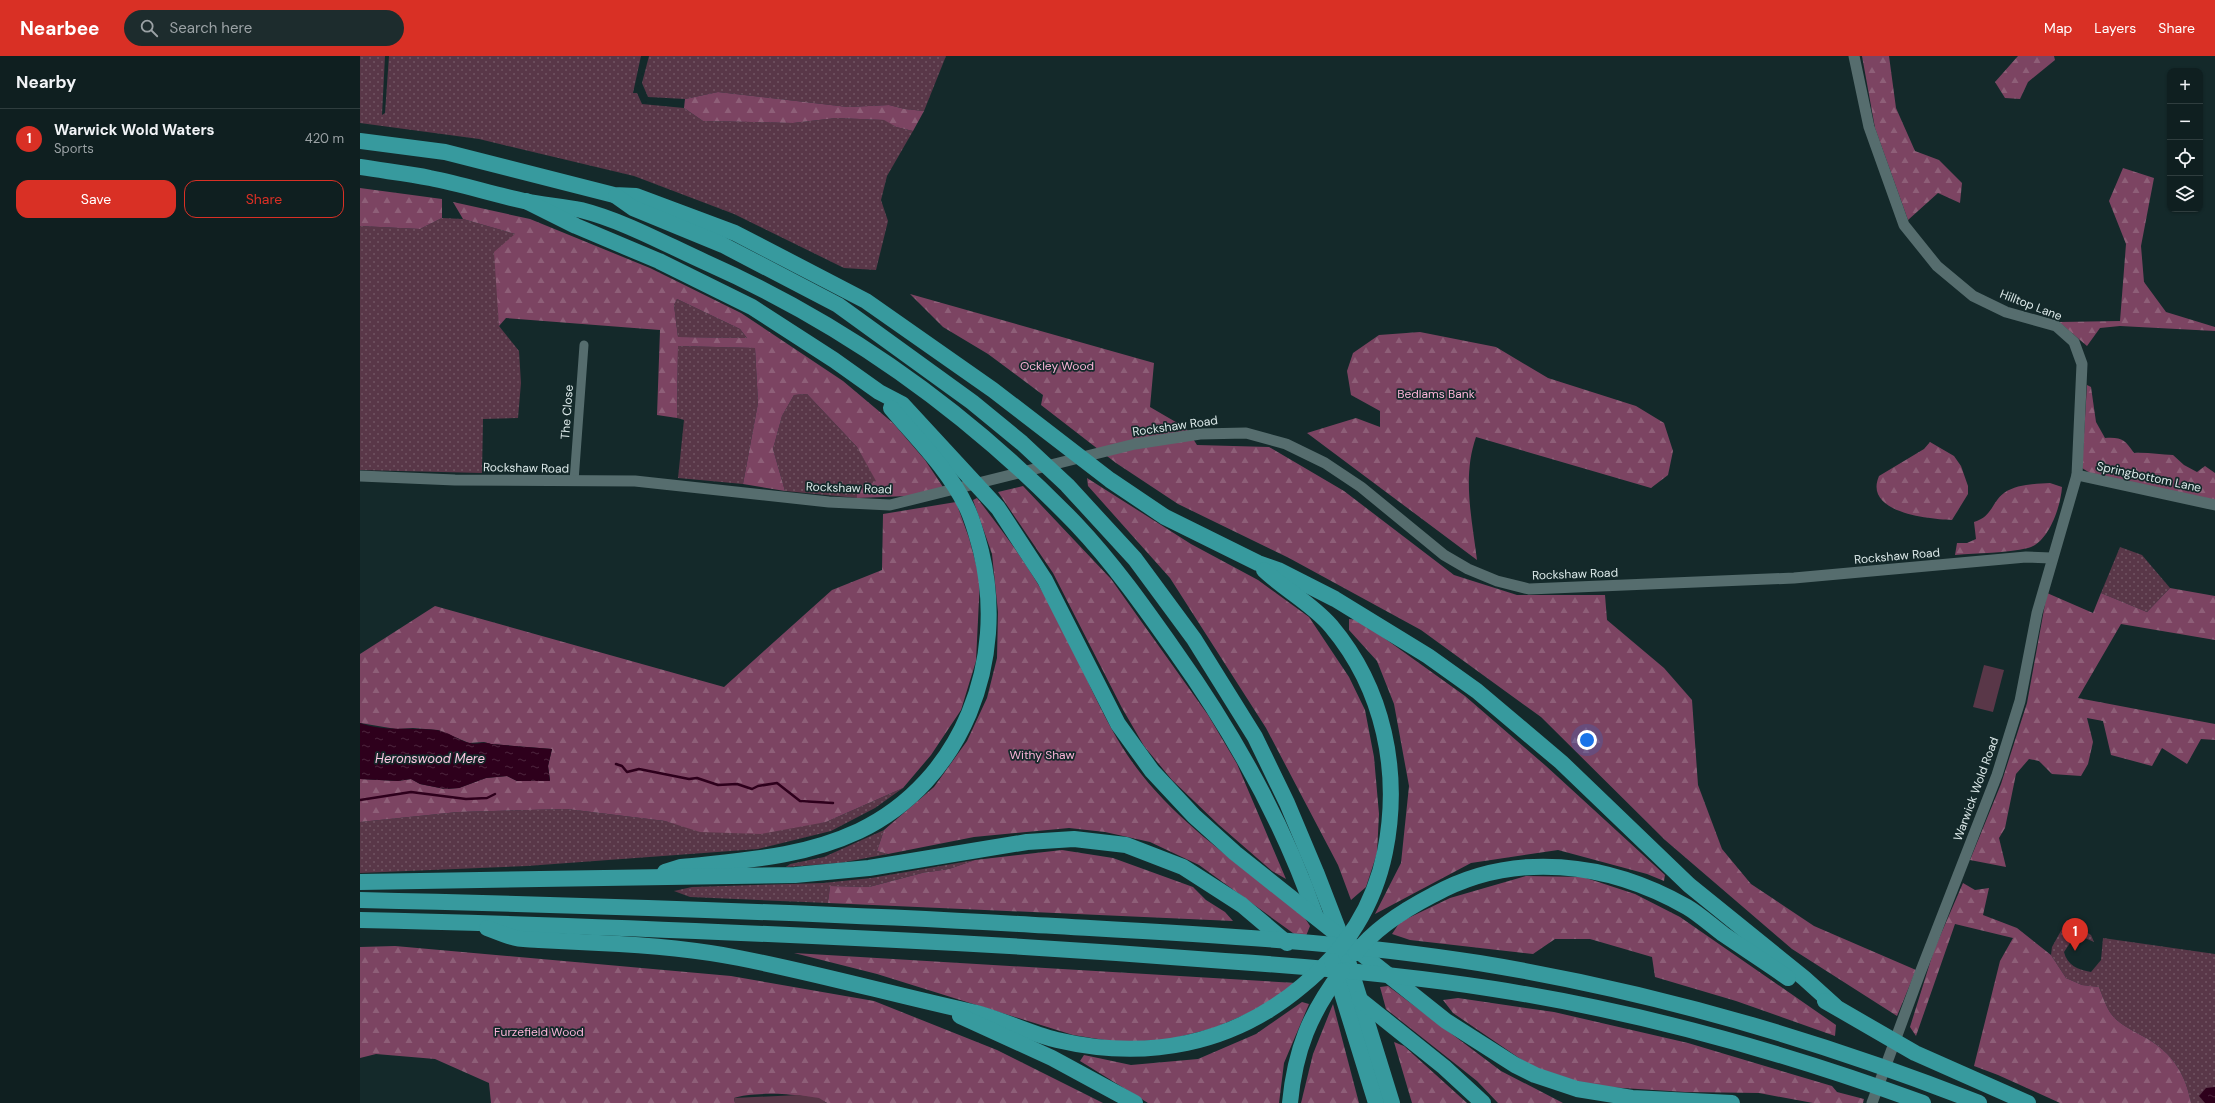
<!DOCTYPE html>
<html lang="en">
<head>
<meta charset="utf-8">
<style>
	:root { --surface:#0f1f20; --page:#1d2c2d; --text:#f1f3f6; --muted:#9ba2a5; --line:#2f3d3e; --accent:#d93025 }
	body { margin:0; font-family:"DM Sans",sans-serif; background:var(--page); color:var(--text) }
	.controls { position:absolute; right:12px; top:12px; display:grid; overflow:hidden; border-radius:8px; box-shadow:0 1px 3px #0004 }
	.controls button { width:36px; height:36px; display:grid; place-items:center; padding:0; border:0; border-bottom:1px solid var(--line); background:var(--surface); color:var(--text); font:20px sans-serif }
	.you { position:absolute; left:1227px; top:684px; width:14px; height:14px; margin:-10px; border:3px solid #fff; border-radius:50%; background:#1a73e8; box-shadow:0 0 0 6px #1a73e833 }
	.badge { display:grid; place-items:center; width:26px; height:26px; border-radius:50%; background:var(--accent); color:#fff; font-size:13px; font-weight:700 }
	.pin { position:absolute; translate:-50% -33px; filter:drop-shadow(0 1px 2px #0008) }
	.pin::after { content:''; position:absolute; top:21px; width:14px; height:12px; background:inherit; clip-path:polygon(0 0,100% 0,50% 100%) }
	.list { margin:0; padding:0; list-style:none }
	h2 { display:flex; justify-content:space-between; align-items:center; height:52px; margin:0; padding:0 16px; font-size:17px }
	h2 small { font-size:13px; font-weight:400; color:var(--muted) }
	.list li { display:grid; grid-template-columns:26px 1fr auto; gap:12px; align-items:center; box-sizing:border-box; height:60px; padding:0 16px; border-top:1px solid var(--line) }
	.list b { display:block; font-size:15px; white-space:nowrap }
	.list p { margin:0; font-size:13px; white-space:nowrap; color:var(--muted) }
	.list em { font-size:13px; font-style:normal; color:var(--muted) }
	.actions { display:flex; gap:8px; padding:12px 16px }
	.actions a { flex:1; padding:9px 0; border:1px solid var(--accent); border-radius:12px; text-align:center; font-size:14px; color:var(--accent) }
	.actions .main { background:var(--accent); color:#fff }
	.icon { flex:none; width:22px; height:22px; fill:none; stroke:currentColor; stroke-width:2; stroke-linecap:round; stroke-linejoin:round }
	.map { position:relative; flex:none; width:1855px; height:1047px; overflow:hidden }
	header { display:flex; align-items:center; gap:24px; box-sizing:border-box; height:56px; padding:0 20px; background:var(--accent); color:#fff }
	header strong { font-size:19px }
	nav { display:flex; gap:22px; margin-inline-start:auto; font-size:14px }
	.search { width:280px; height:36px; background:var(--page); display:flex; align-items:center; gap:10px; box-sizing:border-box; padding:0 14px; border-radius:22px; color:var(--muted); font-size:15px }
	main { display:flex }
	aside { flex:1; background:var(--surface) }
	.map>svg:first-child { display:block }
	.grass { fill:url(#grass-dots) }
	.forest { fill:url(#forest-firs); fill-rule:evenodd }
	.park { fill:#593748 }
	.water { fill:url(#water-ripples) }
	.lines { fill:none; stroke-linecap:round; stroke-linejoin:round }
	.stream { stroke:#2e001c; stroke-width:2.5 }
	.minor { stroke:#566d6e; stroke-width:9 }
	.tertiary { stroke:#566d6e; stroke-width:11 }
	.motorway { stroke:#379a9e; stroke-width:16 }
	.labels { text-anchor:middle; stroke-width:3.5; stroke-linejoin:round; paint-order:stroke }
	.street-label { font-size:12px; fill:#dce9e9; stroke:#14292a }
	.park-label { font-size:12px; fill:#fbb4d8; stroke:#14292a }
	.water-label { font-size:13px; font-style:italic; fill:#fec7e2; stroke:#14292a }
</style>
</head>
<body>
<header>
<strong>Nearbee</strong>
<div class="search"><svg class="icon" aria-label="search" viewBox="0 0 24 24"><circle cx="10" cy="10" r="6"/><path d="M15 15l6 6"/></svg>Search here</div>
<nav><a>Map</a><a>Layers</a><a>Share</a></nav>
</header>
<main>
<aside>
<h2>Nearby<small></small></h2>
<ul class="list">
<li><span class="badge">1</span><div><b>Warwick Wold Waters</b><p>Sports</p></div><em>420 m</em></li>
</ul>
<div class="actions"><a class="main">Save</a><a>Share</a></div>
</aside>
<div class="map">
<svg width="1855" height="1047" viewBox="0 0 1855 1047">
	<defs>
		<pattern id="grass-dots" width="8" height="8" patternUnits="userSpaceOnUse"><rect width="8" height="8" fill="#593748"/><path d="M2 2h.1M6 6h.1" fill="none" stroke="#705462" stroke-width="1.8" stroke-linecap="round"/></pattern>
		<pattern id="forest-firs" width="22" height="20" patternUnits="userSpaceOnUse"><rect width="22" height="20" fill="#7c4462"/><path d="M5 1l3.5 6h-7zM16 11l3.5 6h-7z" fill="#8e5f78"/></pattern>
		<pattern id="water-ripples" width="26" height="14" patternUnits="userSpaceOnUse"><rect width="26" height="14" fill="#2e001c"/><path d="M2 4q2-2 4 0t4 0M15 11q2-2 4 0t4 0" fill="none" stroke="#4c253d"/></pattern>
	</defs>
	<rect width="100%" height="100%" fill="#14292a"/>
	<g class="grass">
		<polygon points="0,0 25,0 22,59 25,57 29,0 281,0 273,37 277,37 282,48 324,52 343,65 433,67 476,62 525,64 536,71 553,75 527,120 521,144 528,165 516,214 484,212 374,158 274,120 119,83 0,67"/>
		<polygon points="289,0 586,0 564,55 545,53 529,49 488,51 358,36 325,43 288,41 282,27"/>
		<polygon points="82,162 103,163 155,178 139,270 159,295 161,327 158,362 123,363 122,417 0,414 0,170 60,173"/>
		<polygon points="317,243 380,273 387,282 318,281 314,249"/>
		<polygon points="318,290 395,292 398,347 383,428 318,422 324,364 317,362"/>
		<polygon points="447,338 497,391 517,425 497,435 497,442 425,435 413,393 422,360 434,339"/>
		<polygon points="1760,491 1782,499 1810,532 1787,556 1741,537"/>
		<polygon points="543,732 515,752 471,775 398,793 167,810 0,817 0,766 98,756 207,753 305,765 346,776 466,766"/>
		<polygon points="524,774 517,795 528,798 480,807 426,811 430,808 464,801"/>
		<polygon points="615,804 589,813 562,817 509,831 470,830 468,847 330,841 314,835 332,831 463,827 511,822"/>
		<path d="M1707,864L1731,879L1734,886L1716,878L1704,896C1707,909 1718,914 1731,916L1741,904L1743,882L1855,898V1047H1831C1826,1019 1813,998 1788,983C1776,976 1761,970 1752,959C1746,951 1743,941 1739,931L1722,929L1706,922L1691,899L1692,891Z"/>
	</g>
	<g class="forest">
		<polygon points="1502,0 1529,0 1536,52 1555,95 1579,104 1602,127 1600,147 1578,137 1548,164 1515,72"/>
		<polygon points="1658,0 1694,0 1695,4 1668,26 1660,43 1645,42 1635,26"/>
		<polygon points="358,36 488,51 529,49 545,53 564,55 553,75 536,71 524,64 476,62 433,67 343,65 324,52 325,43"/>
		<polygon points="1763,112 1794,122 1781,190 1784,226 1806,256 1855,271 1855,275 1760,270 1740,272 1727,290 1699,266 1760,265 1766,188 1749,145"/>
		<polygon points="0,132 82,143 82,162 60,173 0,170"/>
		<path d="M93,146L170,163L290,212L381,257L483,325L533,367L565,404L583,431L548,440L497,442V435L516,425L497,391L447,338L434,339L422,360L413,393L425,435L383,428L398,347L395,292L318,290L317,362L297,359L300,274L146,262L139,270L134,196L155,178L103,163ZM317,243L380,273L387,282L318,281L314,249Z"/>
		<polygon points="550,238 794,307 790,351 826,372 837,389 909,391 984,435 1094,519 1157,539 1245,539 1247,564 1304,612 1332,644 1338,729 1362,793 1391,828 1454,870 1556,914 1537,960 1432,893 1305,784 1181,661 1061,574 929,502 818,448 756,407 681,349 683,339 628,298 583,271"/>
		<path d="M1060,276L1136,291L1188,322L1276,350L1304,367L1313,395L1308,419L1291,432L1116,381C1102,421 1112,463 1117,504L947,377L996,362L1020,371V355L991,339L987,315L993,297L1019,279Z"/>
		<path d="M1727,329L1731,331L1736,366L1745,382C1762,381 1765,384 1774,397C1787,396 1800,399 1813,399L1824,409L1837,416L1845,410L1855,417V444L1730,417L1722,412Z"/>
		<path d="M1570,386L1594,400L1601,410L1608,430V438L1592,464C1569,463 1503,457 1519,420L1564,393Z"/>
		<polygon points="727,422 831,488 898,524 949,561 989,621 1005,654 1014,701 1019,758 1017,797 1006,831 991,844 978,809 906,672 810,522 728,430"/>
		<path d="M1690,427L1702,431C1701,449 1689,487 1668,492C1646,497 1618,497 1595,499L1597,487H1607L1616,483L1614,466C1633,460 1631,447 1644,437C1657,428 1676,428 1690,427Z"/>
		<polygon points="663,430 751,523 848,659 877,708 926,823 912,815 859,769 812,724 784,690 762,652 693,517 638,436"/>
		<path d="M617,442C647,480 675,519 697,562C725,614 745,673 782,719C826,774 886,813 941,856L950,870L944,885L839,809L790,786L745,776L709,772L614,781L528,798L517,795L524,774L574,731L607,685L627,642L637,602L638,556L632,498L613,444Z"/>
		<polygon points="596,446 609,482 620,523 616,605 601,654 571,699 543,732 466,766 401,778 340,776 305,765 207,753 98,756 0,766 0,723 38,725 51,723 60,728 85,733 99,732 126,722 147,720 157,725 190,724 188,710 192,693 131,688 124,686 109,687 78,674 53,672 36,673 0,667 0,598 75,550 364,631 472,534 522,514 523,458"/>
		<polygon points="1810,532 1855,540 1855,584 1761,568 1718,642 1855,668 1855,684 1841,683 1827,708 1802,692 1792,710 1751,699 1743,665 1727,662 1733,686 1728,708 1721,720 1692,718 1679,705 1669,703 1656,718 1645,772 1639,782 1646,811 1610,804 1641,728 1667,647 1687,537 1733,557 1741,537 1787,556"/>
		<polygon points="989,563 999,564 1105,640 1186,710 1305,819 1304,825 1287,818 1198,794 1111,807 1015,858 1041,807 1049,730 1034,648 1017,605 989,574"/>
		<polygon points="702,794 753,802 833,831 846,844 865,856 873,865 468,847 470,830 509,831 562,817 589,813 615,804"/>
		<polygon points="1166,820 1223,821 1275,838 1320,861 1476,969 1475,980 1376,945 1295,921 1292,901 1230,883 1195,883 1173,898 1050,884 1032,878 1040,866 1090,842"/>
		<path d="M1603,827L1615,834L1629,832L1623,859L1657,872L1691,899L1706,922L1722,929L1739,931C1743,941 1746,951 1752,959C1761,970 1776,976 1788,983C1813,998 1826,1019 1831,1047H1700L1638,1019L1614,1010L1640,905L1653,882L1595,868L1556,980L1550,971L1574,894Z"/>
		<path d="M35,890L371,920L514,945L637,994L743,1047H467C449,1037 393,1035 374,1042L375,1047H131L129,1027L75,1003L16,998L0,1002V891Z"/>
		<polygon points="434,897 936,927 912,947 854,972 807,984 757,986 713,979 517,918"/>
		<polygon points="1028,930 1141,1015 1203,1047 1138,1047 1117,1025 1026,953 1020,931"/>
		<polygon points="1098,942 1194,956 1328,987 1472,1030 1477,1036 1504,1043 1503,1047 1453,1047 1399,1037 1325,1036 1247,1031 1220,1026 1178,1015 1093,957 1083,944"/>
		<polygon points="942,946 949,948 924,1007 919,1047 788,1047 720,1005 724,999 771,1009 838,1003 896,978"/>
		<polygon points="973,948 999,1047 941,1047 953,998"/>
		<polygon points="1034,986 1044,990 1107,1047 1052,1047"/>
	</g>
	<g class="park">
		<polygon points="1624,609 1644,614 1633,656 1613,651"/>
		<polygon points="438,1039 459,1042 467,1047 375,1047 374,1042"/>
	</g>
	<g class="water">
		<path d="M0,667C25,676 50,671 76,674C88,675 99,685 110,687C117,689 123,685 131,688L192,693L188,710L190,725H157L147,720L126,722L99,732L85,733L60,728L51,723L38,725L0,723Z"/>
		<polygon points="1855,1031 1855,1047 1845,1047 1839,1040 1846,1032"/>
	</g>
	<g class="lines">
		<g class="stream">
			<polyline points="256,708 262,710 267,716 279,713 329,723 337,722 358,729 377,728 392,733 398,730 417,727 440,745 473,747"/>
			<polyline points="0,744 51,736 106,743 127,742 135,738"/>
		</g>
		<polyline class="minor" points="214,425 224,289"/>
		<g class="tertiary">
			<polyline points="1494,0 1509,71 1544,169 1577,210 1613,240 1646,256 1696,270 1714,286 1722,308 1717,419 1677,557 1660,645 1637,719 1560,917 1512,1047"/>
			<polyline points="1717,419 1855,449"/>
			<polyline points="0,420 95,424 275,425 469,446 530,449 775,388 840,378 886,377 926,388 965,407 1001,431 1084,499 1108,513 1137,525 1169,533 1434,522 1666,501 1691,502"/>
		</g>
		<g class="motorway">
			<polyline points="0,85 85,96 254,139 276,140 375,177 506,245 633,334 750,424 805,461 898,507 918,514 975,543 1068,600 1117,635 1201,706 1329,829 1444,922 1475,950"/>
			<path d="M0,111C23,115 47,117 70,122C101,128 132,138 164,145C182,149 202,150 221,154C264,165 305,188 345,206C487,269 609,357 716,468C753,507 784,551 815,595C874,678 923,765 956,861"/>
			<polyline points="256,140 273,152 363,189 478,249 612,346 662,387 707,429 775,503 834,583 895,681 927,747 956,816 978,873 1032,1047"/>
			<polyline points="166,145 216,170 299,205 392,251 474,304 519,336 542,348 638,452 685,524 758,668 792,715 834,760 875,797 1086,965 1155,1009 1175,1019 1217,1033 1272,1042 1372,1047"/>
			<path d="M305,816L321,811C384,804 441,802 499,775C603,725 648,604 621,495C617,480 613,464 606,450C588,413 557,383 531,352"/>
			<polyline points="0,826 435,819 509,812 667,786 714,783 766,789 823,811 882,849 927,887"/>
			<path d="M0,844C220,849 440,856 659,868C813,877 968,883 1119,907C1291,935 1457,983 1619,1047"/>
			<path d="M0,864C199,868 397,877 596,887C686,892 776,898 865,905C955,911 1045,919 1134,933C1281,956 1424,996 1563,1047"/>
			<path d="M127,872C135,875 144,879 152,881C160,884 170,883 179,884C199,885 219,886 239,887C285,889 334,893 379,902C456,917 531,938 608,955C638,961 667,977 697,984C786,1005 872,989 942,930C985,895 1014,850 1025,796C1041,716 1024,633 971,570C951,547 925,534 904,514"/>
			<path d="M996,897C1015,872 1046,853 1073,839C1154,794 1248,806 1327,851C1339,858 1351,869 1363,878C1385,893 1407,907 1428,922"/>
			<polyline points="972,905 1016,1047"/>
			<polyline points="999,943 1084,1011 1123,1047"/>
			<polyline points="1465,945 1555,997 1668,1047"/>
			<polyline points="600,960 692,1002 775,1047"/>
			<path d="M930,1047C935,994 950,957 982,915"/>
		</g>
	</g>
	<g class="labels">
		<g class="street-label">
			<text transform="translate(1671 249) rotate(21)" y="4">Hilltop Lane</text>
			<text transform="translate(207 356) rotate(-86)" y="4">The Close</text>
			<text transform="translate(815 370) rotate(-8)" y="4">Rockshaw Road</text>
			<text transform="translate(166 412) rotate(1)" y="4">Rockshaw Road</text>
			<text transform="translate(1789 421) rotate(12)" y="4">Springbottom Lane</text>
			<text transform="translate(489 432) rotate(2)" y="4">Rockshaw Road</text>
			<text transform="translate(1537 500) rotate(-5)" y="4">Rockshaw Road</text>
			<text transform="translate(1215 518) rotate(-2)" y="4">Rockshaw Road</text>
			<text transform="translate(1616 733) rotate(-70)" y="4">Warwick Wold Road</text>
		</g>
		<g class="park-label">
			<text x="697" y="314">Ockley Wood</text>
			<text x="1076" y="342">Bedlams Bank</text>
			<text x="682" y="703">Withy Shaw</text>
			<text x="179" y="980">Furzefield Wood</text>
		</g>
		<g class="water-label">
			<text x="70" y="707">Heronswood Mere</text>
		</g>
	</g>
</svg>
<div class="controls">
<button>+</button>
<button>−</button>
<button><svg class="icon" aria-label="locate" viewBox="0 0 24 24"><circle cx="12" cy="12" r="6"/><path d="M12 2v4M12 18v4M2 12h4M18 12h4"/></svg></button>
<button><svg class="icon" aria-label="layers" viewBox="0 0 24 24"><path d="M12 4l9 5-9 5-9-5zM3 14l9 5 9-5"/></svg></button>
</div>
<div class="you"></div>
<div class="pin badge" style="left:1715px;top:895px">1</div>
</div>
</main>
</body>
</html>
